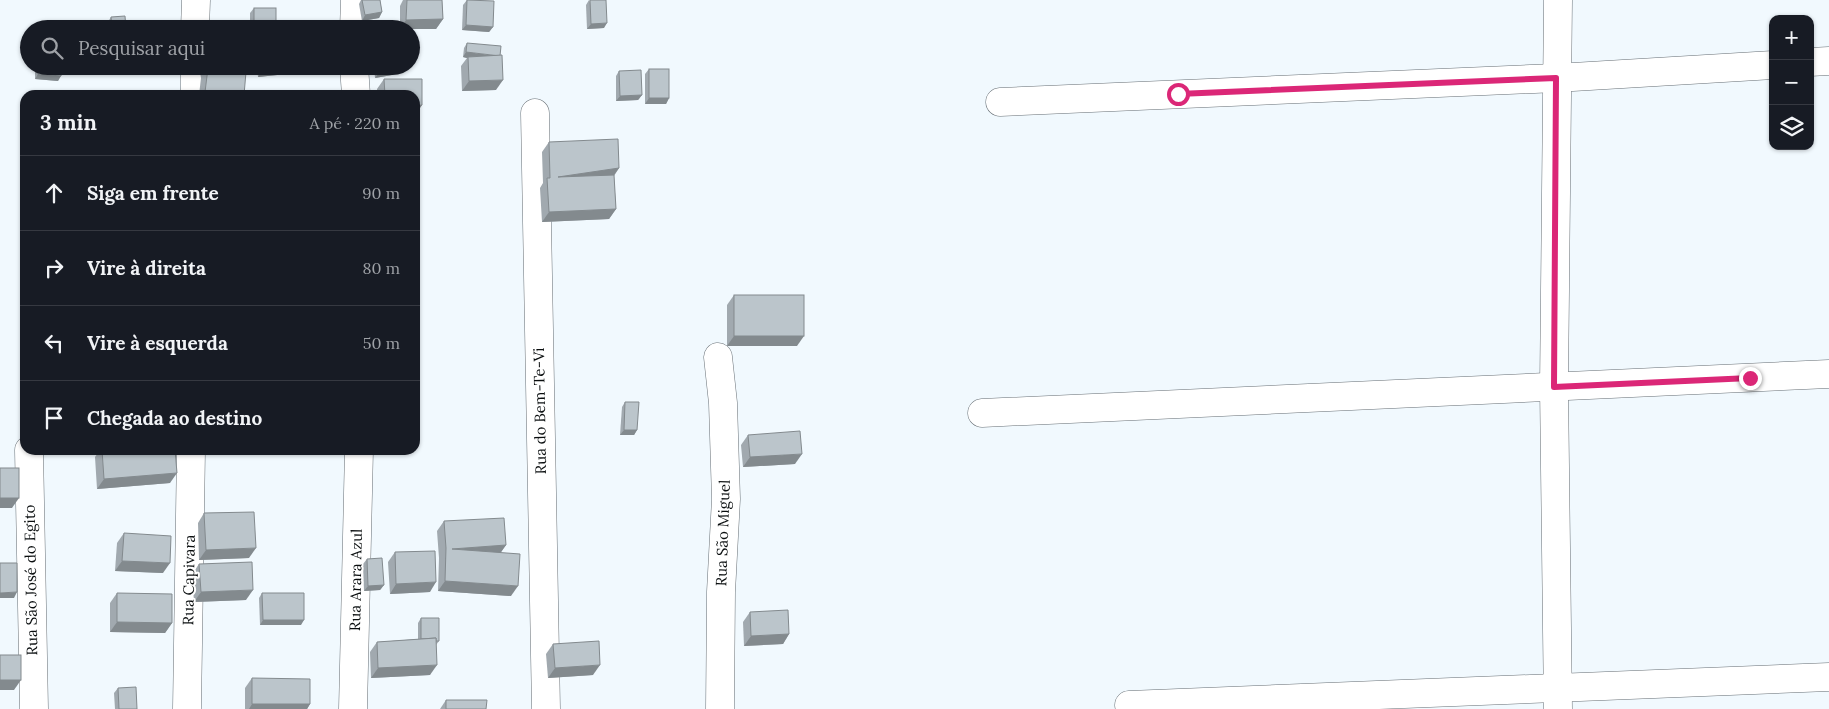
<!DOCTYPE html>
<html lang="pt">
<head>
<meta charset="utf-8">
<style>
	:root { --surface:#171b24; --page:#20242c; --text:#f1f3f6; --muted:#9ea1a6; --line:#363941 }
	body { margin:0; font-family:Lora,serif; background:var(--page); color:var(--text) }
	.controls { position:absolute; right:15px; top:15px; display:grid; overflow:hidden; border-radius:10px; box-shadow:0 1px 4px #0004 }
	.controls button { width:45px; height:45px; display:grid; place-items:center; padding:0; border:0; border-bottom:1px solid var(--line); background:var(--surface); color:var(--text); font:25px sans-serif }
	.stop { position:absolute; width:15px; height:15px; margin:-11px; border:4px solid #db2777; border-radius:50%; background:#fff }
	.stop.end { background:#db2777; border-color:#fff; box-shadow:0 1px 5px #0008 }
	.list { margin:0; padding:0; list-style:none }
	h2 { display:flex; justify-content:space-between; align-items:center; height:65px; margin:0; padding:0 20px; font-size:21px }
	h2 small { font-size:16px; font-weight:400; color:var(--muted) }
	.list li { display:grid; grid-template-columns:32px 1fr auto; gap:15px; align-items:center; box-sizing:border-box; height:75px; padding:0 20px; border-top:1px solid var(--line) }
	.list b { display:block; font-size:19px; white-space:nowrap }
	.list em { font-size:16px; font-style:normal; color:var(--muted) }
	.icon { flex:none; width:28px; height:28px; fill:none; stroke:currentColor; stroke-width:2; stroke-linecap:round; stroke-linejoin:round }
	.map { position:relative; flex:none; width:1829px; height:709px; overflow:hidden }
	.search { position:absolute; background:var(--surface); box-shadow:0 1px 4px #0004; left:20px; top:20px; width:400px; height:55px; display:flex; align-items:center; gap:12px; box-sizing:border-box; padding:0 18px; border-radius:28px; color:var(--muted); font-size:19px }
	.panel { position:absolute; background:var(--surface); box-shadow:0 1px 4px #0004; left:20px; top:90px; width:400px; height:365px; border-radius:15px }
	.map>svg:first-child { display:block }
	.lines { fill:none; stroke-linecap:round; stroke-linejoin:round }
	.street-casing { stroke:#676f75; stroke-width:29 }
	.street { stroke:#fff; stroke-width:28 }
	.wall { fill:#a1a9af }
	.shaded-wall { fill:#838a8e }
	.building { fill:#bbc5cb; stroke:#838a8e }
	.route { stroke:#db2777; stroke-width:6 }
	.labels { text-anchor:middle; stroke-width:4; stroke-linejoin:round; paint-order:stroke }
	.street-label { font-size:15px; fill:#0a0e0f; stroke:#fff }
</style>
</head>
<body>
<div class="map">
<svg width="1829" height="709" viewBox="0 0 1829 709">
	<rect width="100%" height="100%" fill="#f1f9fe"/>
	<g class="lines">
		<g class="street-casing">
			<g id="street">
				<polyline points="1558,0 1554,387 1558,709"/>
				<polyline points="195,29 196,0"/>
				<polyline points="354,29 355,0"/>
				<polyline points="1810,62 1829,61"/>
				<polyline points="354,66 356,95"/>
				<polyline points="195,95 195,66"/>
				<polyline points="1000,102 1556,78 1773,65"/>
				<polyline points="535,113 546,709"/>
				<polyline points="718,357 723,403 726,499 721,592 720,709"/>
				<polyline points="982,413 1829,374"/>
				<polyline points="29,450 34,709"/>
				<polyline points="1129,705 1829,677"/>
				<polyline points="187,709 191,450"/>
				<polyline points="353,709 359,450"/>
			</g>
		</g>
		<use href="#street" class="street"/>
	</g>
	<g class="wall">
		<polygon points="361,0 380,0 382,12 379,18 362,21 359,4"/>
		<polygon points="403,0 442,0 443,19 436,29 400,29 400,6"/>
		<polygon points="467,0 493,27 489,32 462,30 463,5"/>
		<polygon points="589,0 604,28 587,29 586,5"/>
		<polygon points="254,8 276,29 250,29 250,13"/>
		<polygon points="111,17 126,29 108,29 108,22"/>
		<polygon points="467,43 496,90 462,91 461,66 467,58 463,57 464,48"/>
		<polygon points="35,66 62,66 58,81 35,79"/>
		<polygon points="199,66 231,66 231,70 244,95 199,95 201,78"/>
		<polygon points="257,66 311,66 306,72 258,77"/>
		<polygon points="374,66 396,66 396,70 392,75 375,78"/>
		<polygon points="649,69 669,98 666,104 645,104 645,74"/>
		<polygon points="619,71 642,95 638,100 616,101 616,76"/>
		<polygon points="384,79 422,79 422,105 415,115 415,95 377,95 377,89"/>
		<polygon points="549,142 619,168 614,176 616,209 609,219 542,222 540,188 543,183 542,152"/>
		<polygon points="734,295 797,346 727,346 727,305"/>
		<polygon points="625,402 637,430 634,435 620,435 622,407"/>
		<polygon points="748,435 795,464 743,467 741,445"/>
		<polygon points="100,450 175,450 170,483 97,489 95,457"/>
		<polygon points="204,513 249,558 199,560 198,523"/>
		<polygon points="444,521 506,545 501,552 511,596 438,591 439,558 437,531"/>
		<polygon points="124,533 163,573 115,571 117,543"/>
		<polygon points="395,552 430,592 390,594 388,562"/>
		<polygon points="367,559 384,585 380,590 364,591 363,564"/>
		<polygon points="199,564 246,600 194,602 192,574"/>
		<polygon points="117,593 172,623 165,633 110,632 110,603"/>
		<polygon points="262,593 301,625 260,625 259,598"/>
		<polygon points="750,612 789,634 783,644 744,646 743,622"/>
		<polygon points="421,618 439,641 436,645 430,675 371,678 370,652 377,642 418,639 418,623"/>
		<polygon points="553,644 593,675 548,678 546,654"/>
		<polygon points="252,678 310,704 307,709 245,709 245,688"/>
		<polygon points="118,688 137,709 115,709 114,693"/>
		<polygon points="446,700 486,709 440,709"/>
	</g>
	<g class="shaded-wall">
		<polygon points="382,12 379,18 362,21 365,15"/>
		<polygon points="443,19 436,29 400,29 406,20"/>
		<polygon points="607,23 604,28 587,29 591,24"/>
		<polygon points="466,25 493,27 489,32 462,30"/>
		<polygon points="466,52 500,56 468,57 467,58 463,57"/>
		<polygon points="273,66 311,66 306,72 258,77 265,67"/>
		<polygon points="396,70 392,75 375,78 379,73"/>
		<polygon points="38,74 61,76 58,81 35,79"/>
		<polygon points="503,80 496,90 462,91 469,81"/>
		<polygon points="205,92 234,95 203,95"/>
		<polygon points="642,95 638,100 616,101 620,96"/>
		<polygon points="649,98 669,98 666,104 645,104"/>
		<polygon points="422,105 415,115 415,106"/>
		<polygon points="619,168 612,178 558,177"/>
		<polygon points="616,209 609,219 542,222 549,212"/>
		<polygon points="734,336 804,336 797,346 727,346"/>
		<polygon points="624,430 637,430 634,435 620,435"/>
		<polygon points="802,454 795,464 743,467 750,457"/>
		<polygon points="177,473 170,483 97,489 104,479"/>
		<polygon points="0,498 19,498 12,508 0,508"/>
		<polygon points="506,545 499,555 445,559 452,549"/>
		<polygon points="256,548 249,558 199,560 206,550"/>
		<polygon points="122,561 170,563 163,573 115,571"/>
		<polygon points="445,581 518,586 511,596 438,591"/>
		<polygon points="436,582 430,592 390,594 396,584"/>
		<polygon points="384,585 380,590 364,591 368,586"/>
		<polygon points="253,590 246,600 194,602 201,592"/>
		<polygon points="17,592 14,598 0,598 0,593"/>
		<polygon points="263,620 304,620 301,625 260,625"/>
		<polygon points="117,622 172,623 165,633 110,632"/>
		<polygon points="789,634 783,644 744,646 751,636"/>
		<polygon points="437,665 430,675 371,678 378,668"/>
		<polygon points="600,665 593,675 548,678 555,668"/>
		<polygon points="0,680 21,680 14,690 0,690"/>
		<polygon points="252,704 310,704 307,709 249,709"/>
	</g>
	<g class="building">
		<polygon points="362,0 380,0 382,12 365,15"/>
		<polygon points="407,0 442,0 443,19 406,20"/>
		<polygon points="467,0 494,1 493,27 466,25"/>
		<polygon points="590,0 606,0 607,23 591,24"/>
		<rect x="254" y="8" width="22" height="21"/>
		<polygon points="125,16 126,29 112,29 111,17"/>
		<polygon points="467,43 501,46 500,56 466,52"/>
		<polygon points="502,55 503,80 469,81 468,57"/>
		<polygon points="39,66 62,66 61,76 38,74"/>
		<polygon points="203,66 231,66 231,69 226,70 208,68 204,73"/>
		<polygon points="378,66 396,66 396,70 379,73"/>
		<polygon points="208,68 246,72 244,95 234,95 205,92"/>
		<rect x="649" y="69" width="20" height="29"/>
		<polygon points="641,70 642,95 620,96 619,71"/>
		<polygon points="384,79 422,79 422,105 415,106 415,95 385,95"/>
		<polygon points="618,139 619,168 558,177 614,175 616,209 549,212 547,178 550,178 549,142"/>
		<rect x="734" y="295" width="70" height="41"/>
		<polygon points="625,402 639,402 637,430 624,430"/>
		<polygon points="800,431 802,454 750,457 748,435"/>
		<polygon points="102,450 175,450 177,473 104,479"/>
		<rect x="0" y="468" width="19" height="30"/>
		<polygon points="254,512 256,548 206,550 204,513"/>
		<polygon points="504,518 506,545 452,549 520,554 518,586 445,581 446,548 444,521"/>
		<polygon points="124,533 171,536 170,563 122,561"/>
		<polygon points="435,551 436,582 396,584 395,552"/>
		<polygon points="382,558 384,585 368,586 367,559"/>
		<polygon points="252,562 253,590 201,592 199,564"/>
		<polygon points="0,563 17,563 17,592 0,593"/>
		<polygon points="117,593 172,594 172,623 117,622"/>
		<polygon points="262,593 304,593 304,620 263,620"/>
		<polygon points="788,610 789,634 751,636 750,612"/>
		<polygon points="421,618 439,618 439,641 436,641 436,638 421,639"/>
		<polygon points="436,638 437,665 378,668 377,642"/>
		<polygon points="599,641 600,665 555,668 553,644"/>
		<rect x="0" y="655" width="21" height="25"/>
		<polygon points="252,678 310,679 310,704 252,704"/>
		<polygon points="136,687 137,709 119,709 118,688"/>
		<polygon points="446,700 487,700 486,709 446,709"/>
	</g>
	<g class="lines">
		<polyline class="route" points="1178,94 1556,78 1554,387 1750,378"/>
	</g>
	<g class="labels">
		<g class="street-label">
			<text transform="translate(540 411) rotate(-91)" y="5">Rua do Bem-Te-Vi</text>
			<text transform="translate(723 533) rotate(-88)" y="5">Rua São Miguel</text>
			<text transform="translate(31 580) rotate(-91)" y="5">Rua São José do Egito</text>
			<text transform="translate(189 580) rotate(-89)" y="5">Rua Capivara</text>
			<text transform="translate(356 580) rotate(-89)" y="5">Rua Arara Azul</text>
		</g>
	</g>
</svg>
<div class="controls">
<button>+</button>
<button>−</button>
<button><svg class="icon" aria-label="layers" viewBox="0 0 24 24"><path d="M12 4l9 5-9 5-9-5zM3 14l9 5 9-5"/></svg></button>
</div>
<div class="stop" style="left:1178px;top:94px"></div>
<div class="stop end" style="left:1750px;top:378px"></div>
<div class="search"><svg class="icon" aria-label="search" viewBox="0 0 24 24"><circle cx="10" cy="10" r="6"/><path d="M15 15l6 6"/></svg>Pesquisar aqui</div>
<section class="panel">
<h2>3 min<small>A pé · 220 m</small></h2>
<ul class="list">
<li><svg class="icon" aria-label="ahead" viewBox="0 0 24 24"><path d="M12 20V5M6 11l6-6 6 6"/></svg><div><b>Siga em frente</b></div><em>90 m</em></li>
<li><svg class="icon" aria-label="right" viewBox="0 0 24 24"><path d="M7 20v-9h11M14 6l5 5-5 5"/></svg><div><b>Vire à direita</b></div><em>80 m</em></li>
<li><svg class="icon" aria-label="left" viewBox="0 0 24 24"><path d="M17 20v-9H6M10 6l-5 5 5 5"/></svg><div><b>Vire à esquerda</b></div><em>50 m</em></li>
<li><svg class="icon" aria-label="arrive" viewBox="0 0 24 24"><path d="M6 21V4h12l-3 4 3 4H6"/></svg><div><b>Chegada ao destino</b></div></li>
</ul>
</section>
</div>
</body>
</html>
